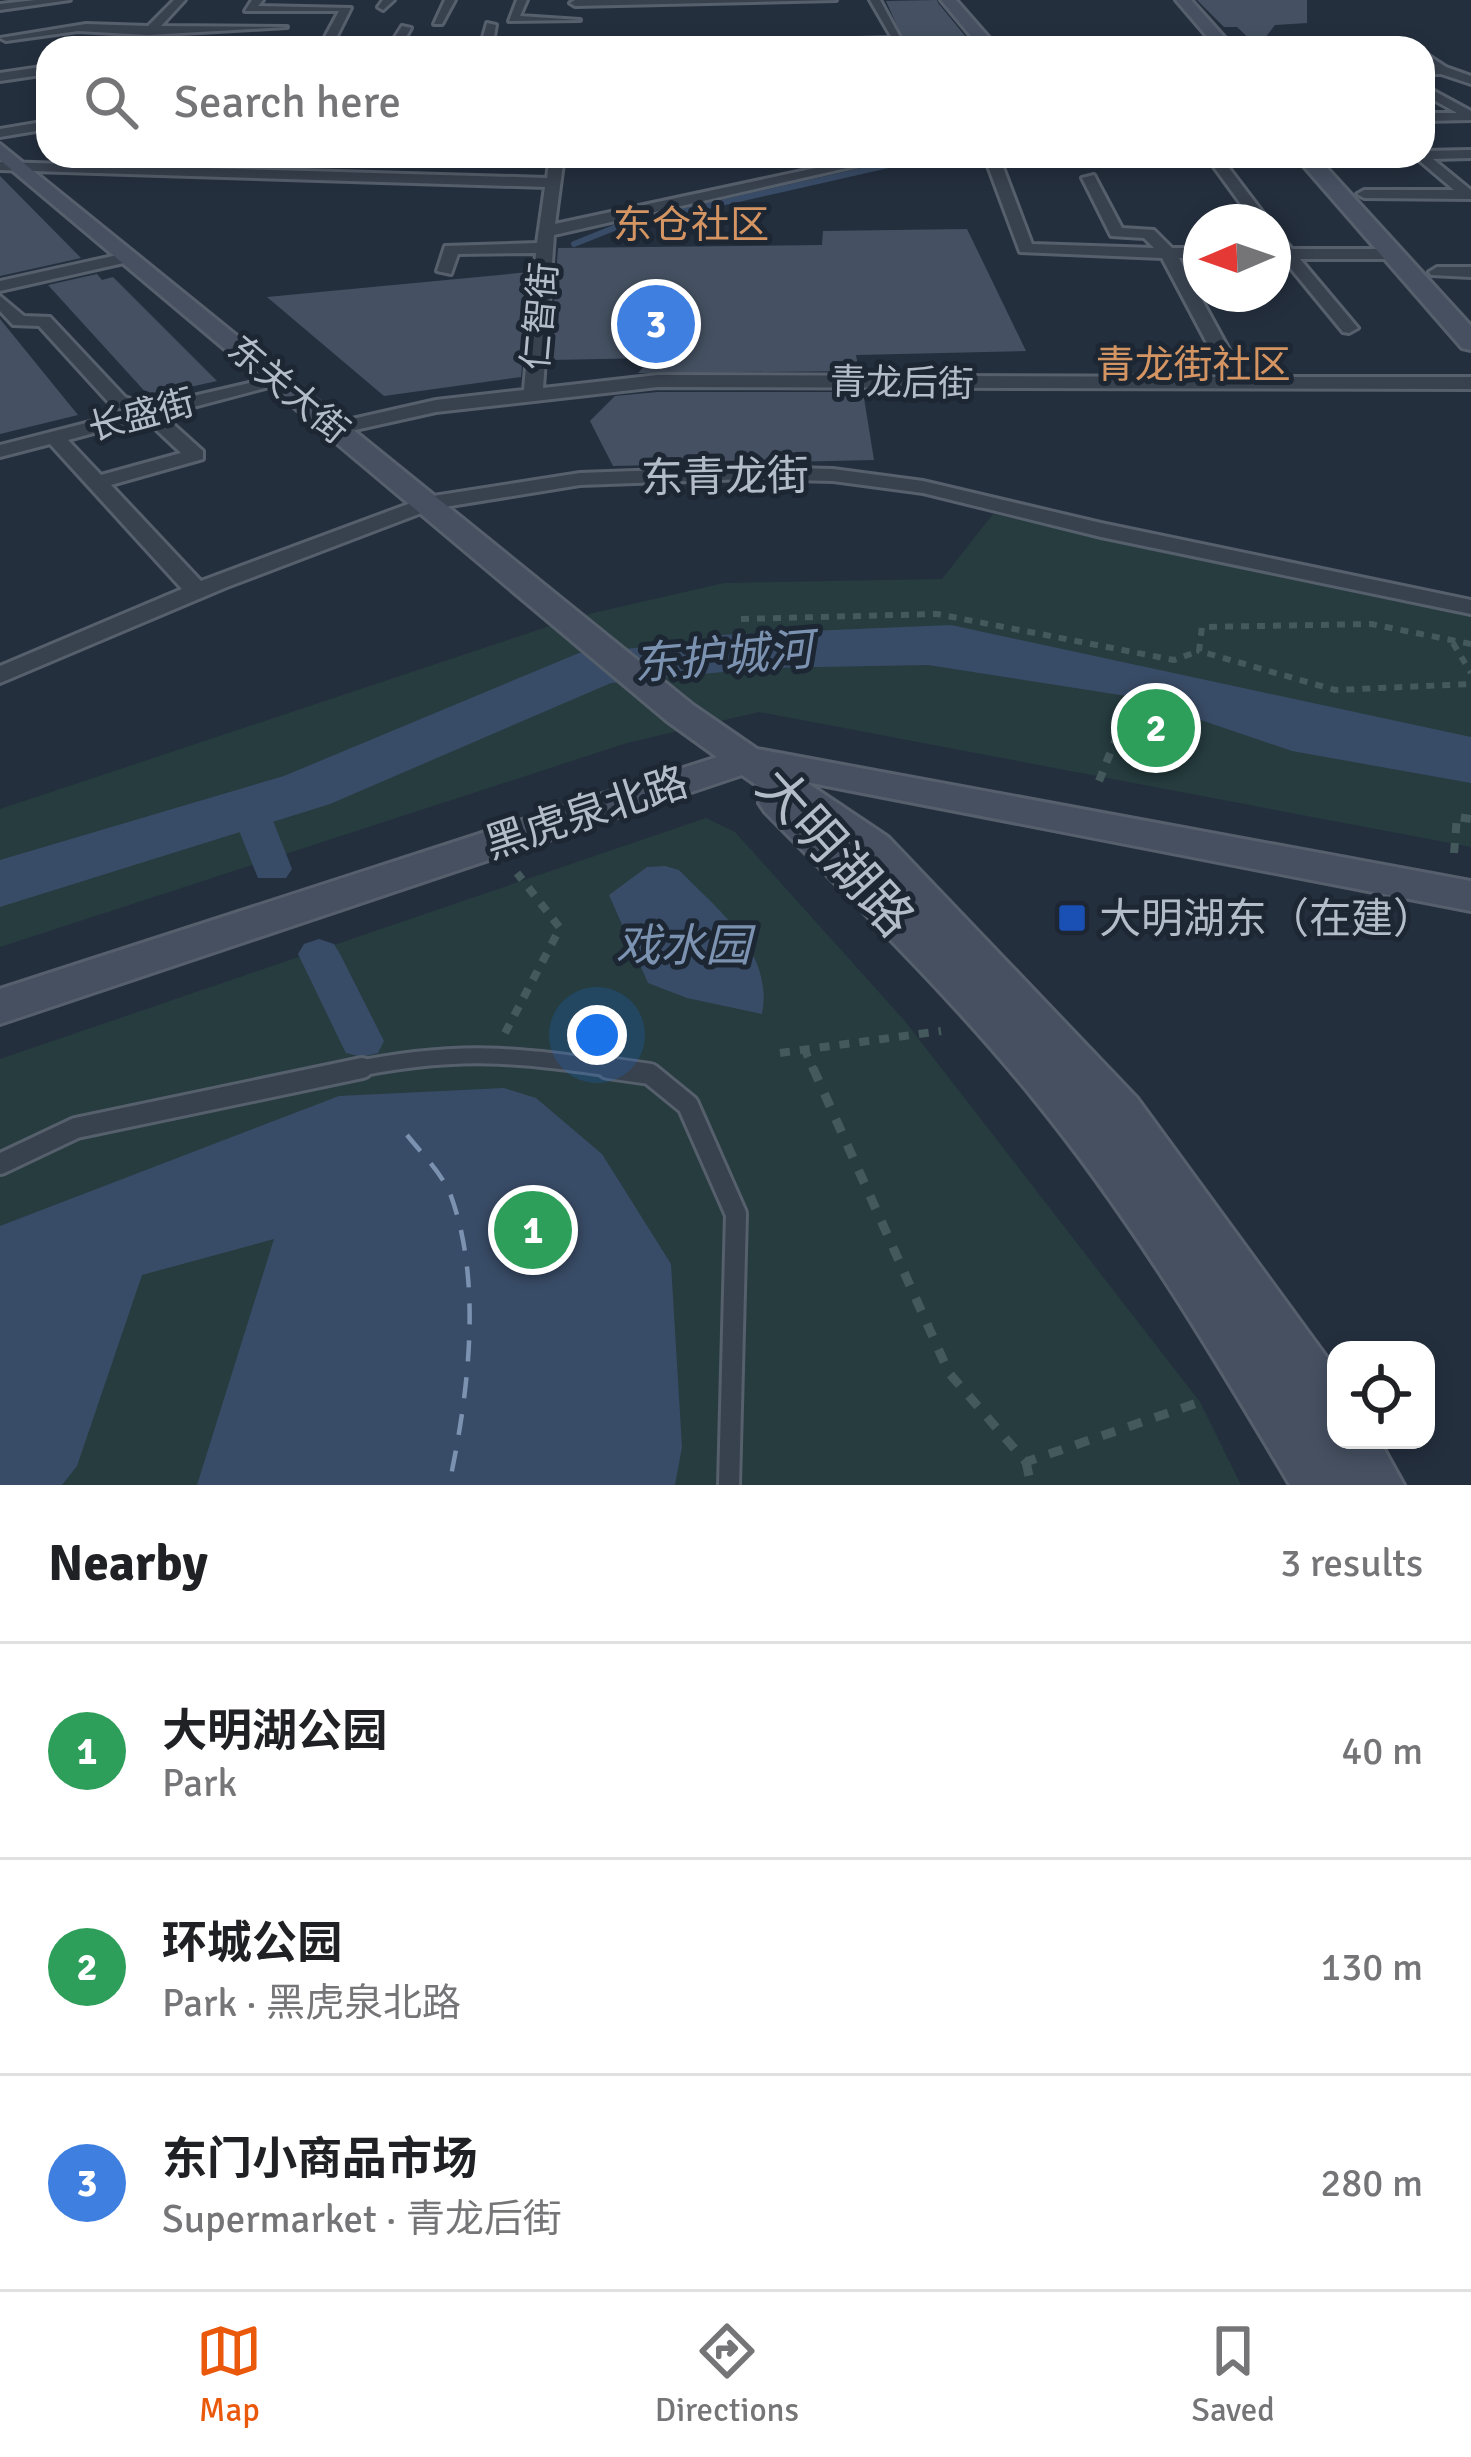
<!DOCTYPE html>
<html lang="en">
<head>
<meta charset="utf-8">
<style>
	:root { --surface:#fff; --page:#f2f2f2; --text:#202124; --muted:#757577; --line:#e0e0e0; --accent:#ea580c }
	body { margin:0; font-family:Signika,"Noto Sans SC",sans-serif; background:var(--page); color:var(--text) }
	.controls { position:absolute; right:36px; bottom:36px; display:grid; overflow:hidden; border-radius:24px; box-shadow:0 6px 18px #0003 }
	.controls button { width:108px; height:108px; display:grid; place-items:center; padding:0; border:0; border-bottom:3px solid var(--line); background:var(--surface); color:var(--text); font:60px sans-serif }
	.compass { position:absolute; left:1183px; top:204px; width:108px; height:108px; border-radius:50%; background:var(--surface); box-shadow:0 6px 18px #0003; rotate:268deg }
	.you { position:absolute; left:597px; top:1035px; width:42px; height:42px; margin:-30px; border:9px solid #fff; border-radius:50%; background:#1a73e8; box-shadow:0 0 0 18px #1a73e833 }
	.badge { display:grid; place-items:center; width:78px; height:78px; border-radius:50%; background:var(--accent); color:#fff; font-size:39px; font-weight:700 }
	.pin { position:absolute; translate:-50% -50%; border:6px solid #fff; box-shadow:0 3px 12px #0006 }
	.list { margin:0; padding:0; list-style:none }
	h2 { display:flex; justify-content:space-between; align-items:center; height:156px; margin:0; padding:0 48px; font-size:51px }
	h2 small { font-size:39px; font-weight:400; color:var(--muted) }
	.list li { display:grid; grid-template-columns:78px 1fr auto; gap:36px; align-items:center; box-sizing:border-box; height:216px; padding:0 48px; border-top:3px solid var(--line) }
	.list b { display:block; font-size:45px; white-space:nowrap }
	.list p { margin:0; font-size:39px; white-space:nowrap; color:var(--muted) }
	.list em { font-size:39px; font-style:normal; color:var(--muted) }
	.icon { flex:none; width:66px; height:66px; fill:none; stroke:currentColor; stroke-width:2; stroke-linecap:round; stroke-linejoin:round }
	.map { position:relative; flex:none; width:1471px; height:1485px; overflow:hidden }
	.search { position:absolute; background:var(--surface); box-shadow:0 6px 18px #0003; left:36px; right:36px; top:36px; height:132px; display:flex; align-items:center; gap:30px; box-sizing:border-box; padding:0 42px; border-radius:36px; color:var(--muted); font-size:45px }
	.sheet { height:804px; background:var(--surface) }
	nav { display:flex; justify-content:space-around; align-items:center; box-sizing:border-box; height:168px; border-top:3px solid var(--line); background:var(--surface); font-size:33px; color:var(--muted) }
	nav a { display:grid; justify-items:center; gap:6px }
	nav .on { color:var(--accent) }
	.map>svg:first-child { display:block }
	.green { fill:#263c3f }
	.water { fill:#394c67 }
	.lines { fill:none; stroke-linecap:round; stroke-linejoin:round }
	.stream { stroke:#394c67; stroke-width:6 }
	.canal { fill:#394c67; fill-rule:evenodd }
	.river { fill:#394c67; fill-rule:evenodd }
	.ferry { stroke:#7c92b1; stroke-width:4.5; stroke-dasharray:21 16; stroke-linecap:butt }
	.building { fill:#455162 }
	.lane-far1-casing { stroke:#565f6c; stroke-width:21 }
	.lane-casing { stroke:#565f6c; stroke-width:26 }
	.street-casing { stroke:#565f6c; stroke-width:6 }
	.secondary-casing { stroke:#565f6c; stroke-width:6 }
	.path-far2 { stroke:#44595c; stroke-width:6; stroke-dasharray:8 8; stroke-linecap:butt }
	.path-far1 { stroke:#44595c; stroke-width:8; stroke-dasharray:10 10; stroke-linecap:butt }
	.path { stroke:#44595c; stroke-width:9; stroke-dasharray:14 14; stroke-linecap:butt }
	.lane-far1 { stroke:#38414e; stroke-width:15 }
	.lane { stroke:#38414e; stroke-width:20 }
	.street { fill:#38414e; fill-rule:evenodd }
	.secondary { fill:#465061; fill-rule:evenodd }
	.transit-dot { fill:#1a4fb4; stroke:#1d2633; stroke-width:4.5 }
	.labels { text-anchor:middle; stroke-width:10; stroke-linejoin:round; paint-order:stroke }
	.far-street-label { font-size:36px; fill:#b4bcc9; stroke:#1d2633 }
	.far-quarter-label { font-size:39px; fill:#d59563; stroke:#1d2633 }
	.street-label { font-size:42px; fill:#b4bcc9; stroke:#1d2633 }
	.poi-label { font-size:42px; fill:#b4bcc9; stroke:#1d2633; text-anchor:start }
	.water-label { font-size:45px; font-style:italic; fill:#7c92b1; stroke:#1d2633 }
	.near-street-label { font-size:51px; fill:#b4bcc9; stroke:#1d2633 }
</style>
</head>
<body>
<div class="map">
<svg width="1471" height="1485" viewBox="0 0 1471 1485">
	<rect width="100%" height="100%" fill="#242f3e"/>
	<g class="green">
		<polygon points="993,514 1471,613 1471,847 759,712 627,743 0,947 0,809 580,616 724,583 942,579"/>
		<polygon points="706,818 735,832 904,1020 1200,1402 1241,1485 0,1485 0,1059"/>
	</g>
	<g class="water">
		<polygon points="951,625 1471,737 1471,783 1292,751 1133,697 928,665 756,668 717,635"/>
		<path d="M665,866L679,870C718,910 774,952 762,1014L687,998L648,983L609,895L647,867Z"/>
		<polygon points="504,1088 536,1098 602,1154 671,1264 682,1447 675,1485 197,1485 274,1239 142,1275 77,1466 62,1485 0,1485 0,1226 339,1096"/>
	</g>
	<g class="lines">
		<polyline class="stream" points="574,244 619,226 928,156"/>
		<g class="canal">
			<polygon points="249,796 268,808 292,869 286,878 258,878 230,808"/>
			<polygon points="319,939 334,944 340,954 384,1041 378,1053 362,1057 346,1053 340,1041 298,954 304,944"/>
		</g>
		<polygon class="river" points="824,631 845,636 853,648 845,660 611,683 330,804 0,907 0,860 284,776 579,653"/>
		<path class="ferry" d="M407,1135C422,1154 442,1173 451,1196C483,1284 468,1396 449,1485"/>
	</g>
	<g class="building">
		<polygon points="937,0 938,3 975,48 907,48 886,1"/>
		<polygon points="1197,0 1307,0 1307,23 1275,25 1258,47 1237,27 1224,27"/>
		<polygon points="0,176 81,258 0,276"/>
		<polygon points="967,229 1026,351 856,355 859,371 638,373 652,358 550,360 558,248 822,245 823,231"/>
		<polygon points="530,272 521,377 384,396 267,297"/>
		<polygon points="97,274 102,280 113,277 217,381 149,396 48,285"/>
		<polygon points="0,319 78,415 0,434"/>
		<polygon points="658,392 863,392 874,460 613,466 590,421 615,396"/>
	</g>
	<g class="lines">
		<g class="lane-far1-casing">
			<path id="lane-far1" d="M347,1071C460,1047 517,1055 630,1071"/>
		</g>
		<g class="lane-casing">
			<g id="lane">
				<polyline points="608,1068 650,1074 688,1105 736,1214 729,1485"/>
				<polyline points="0,1164 76,1128 362,1068"/>
			</g>
		</g>
		<g class="street-casing">
			<g id="street">
				<polygon points="36,0 70,0 0,10 0,4"/>
				<polygon points="174,0 185,0 161,26 287,27 148,35 78,31 6,41 0,38 86,24 148,26"/>
				<polygon points="252,0 263,0 258,6 351,8 331,48 319,48 339,11 245,11"/>
				<polygon points="383,0 394,0 383,10 378,7"/>
				<polygon points="445,0 455,0 442,24 434,24"/>
				<polygon points="517,0 527,0 520,16 580,20 509,21"/>
				<polygon points="575,0 836,0 575,6 570,3"/>
				<polygon points="870,0 880,0 903,43 818,45 822,40 892,38"/>
				<polygon points="487,23 496,25 492,48 480,48"/>
				<polygon points="402,26 411,28 400,48 388,48"/>
				<polygon points="724,40 746,48 565,46 571,43"/>
				<polygon points="1359,41 1414,45 1420,48 1355,46"/>
				<polygon points="1423,52 1446,67 1471,76 1471,84 1441,74 1423,74 1423,66 1430,66 1423,61"/>
				<polygon points="48,66 48,74 0,81 0,73"/>
				<polygon points="1423,85 1471,111 1471,120 1423,121 1423,113 1457,113 1423,94"/>
				<polygon points="48,121 48,129 0,137 0,129"/>
				<polygon points="1471,150 1471,158 1433,159 1471,190 1471,199 1364,198 1357,194 1364,190 1454,190 1414,156 1423,156 1423,151"/>
				<polygon points="550,156 564,156 555,224 872,156 899,156 554,235 543,388 658,375 1225,377 1162,258 1020,252 985,158 1072,156 1066,162 1001,162 1032,244 1154,248 1144,238 1111,236 1082,178 1094,175 1122,228 1154,230 1172,248 1201,248 1201,258 1179,258 1244,377 1471,377 1471,389 658,387 436,412 337,434 330,432 330,424 436,400 524,390 536,253 458,254 451,274 437,271 445,246 537,243 545,187 0,170 0,162 547,178"/>
				<polygon points="1206,156 1312,156 1313,157 1306,161 1223,160 1270,222 1254,222"/>
				<polygon points="1394,156 1387,160 1330,161 1323,157"/>
				<polygon points="1273,241 1285,241 1292,249 1393,249 1401,254 1393,259 1300,259 1358,328 1349,333 1343,332 1283,259 1273,259"/>
				<polygon points="131,252 139,257 137,260 0,291 0,281"/>
				<polygon points="1437,267 1471,267 1471,277 1431,275 1429,272"/>
				<path d="M0,296L24,316L50,317L125,397L150,406L288,374V382L163,415L203,451V459L111,485L201,581L427,497L580,473L746,467L833,469L923,481L1101,523L1471,600V614L1101,537L923,493L833,481L746,479L580,485L432,509L227,587L0,683V666L182,589L50,444L0,457V445L129,412L111,405L39,326L13,325L0,311ZM145,419L181,453L101,475L68,440Z"/>
			</g>
		</g>
		<g class="secondary-casing">
			<g id="secondary">
				<polygon points="941,0 956,0 998,48 981,48"/>
				<polygon points="1176,0 1191,0 1234,48 1217,48"/>
				<path d="M0,144L693,705L757,749L1471,881V911L806,782L888,837L1137,1098L1336,1370V1440H1379L1404,1485H1290C1211,1352 1131,1218 1033,1098C950,996 856,905 765,812L759,803L768,793L742,775L0,1024V989L717,757L667,721L0,160Z"/>
				<polygon points="1295,156 1316,156 1471,326 1471,350 1462,348"/>
			</g>
		</g>
		<g class="path-far2">
			<polyline points="741,619 937,614 1174,660 1199,651"/>
			<polyline points="1453,643 1471,673"/>
			<polyline points="1471,644 1371,624 1202,627 1199,651 1335,690 1471,684"/>
			<polyline points="1114,744 1133,697"/>
		</g>
		<g class="path-far1">
			<polyline points="1099,781 1115,741"/>
			<polyline points="1454,853 1457,817 1471,819"/>
			<polyline points="505,1033 560,928 517,873"/>
			<polyline points="804,1048 814,1071"/>
			<polyline points="780,1053 941,1031"/>
		</g>
		<g class="path">
			<polyline points="813,1068 949,1373 1026,1462 1200,1402"/>
			<polyline points="1026,1462 1031,1485"/>
		</g>
		<use href="#lane-far1" class="lane-far1"/>
		<use href="#lane" class="lane"/>
		<use href="#street" class="street"/>
		<use href="#secondary" class="secondary"/>
	</g>
	<rect class="transit-dot" x="1057" y="903" width="30" height="30" rx="6"/>
	<g class="labels">
		<g class="far-street-label">
			<text transform="translate(539 316) rotate(-85)" y="13">仁智街</text>
			<text transform="translate(902 382) rotate(1)" y="13">青龙后街</text>
			<text transform="translate(289 389) rotate(40)" y="13">东关大街</text>
			<text transform="translate(141 414) rotate(-15)" y="13">长盛街</text>
		</g>
		<g class="far-quarter-label">
			<text x="691" y="238">东仓社区</text>
			<text x="1193" y="378">青龙街社区</text>
		</g>
		<g class="street-label">
			<text transform="translate(725 476) rotate(-1)" y="15">东青龙街</text>
			<text transform="translate(586 812) rotate(-18)" y="15">黑虎泉北路</text>
		</g>
		<g class="poi-label">
			<text x="1099" y="933">大明湖东（在建）</text>
		</g>
		<g class="water-label">
			<text transform="translate(723 656) rotate(-5)" y="16">东护城河</text>
			<text x="683" y="961">戏水园</text>
		</g>
		<g class="near-street-label">
			<text transform="translate(836 852) rotate(48)" y="18">大明湖路</text>
		</g>
	</g>
</svg>
<div class="controls">
<button><svg class="icon" aria-label="locate" viewBox="0 0 24 24"><circle cx="12" cy="12" r="6"/><path d="M12 2v4M12 18v4M2 12h4M18 12h4"/></svg></button>
</div>
<svg class="compass" viewBox="-18 -18 36 36"><path d="M0-13l5 13h-10z" fill="#e53935"/><path d="M0 13l5-13h-10z" fill="#757577"/></svg>
<div class="you"></div>
<div class="pin badge" style="left:533px;top:1230px;background:#2e9e5b">1</div>
<div class="pin badge" style="left:1156px;top:728px;background:#2e9e5b">2</div>
<div class="pin badge" style="left:656px;top:324px;background:#3f7fe0">3</div>
<div class="search"><svg class="icon" aria-label="search" viewBox="0 0 24 24"><circle cx="10" cy="10" r="6"/><path d="M15 15l6 6"/></svg>Search here</div>
</div>
<section class="sheet">
<h2>Nearby<small>3 results</small></h2>
<ul class="list">
<li><span class="badge" style="background:#2e9e5b">1</span><div><b>大明湖公园</b><p>Park</p></div><em>40 m</em></li>
<li><span class="badge" style="background:#2e9e5b">2</span><div><b>环城公园</b><p>Park · 黑虎泉北路</p></div><em>130 m</em></li>
<li><span class="badge" style="background:#3f7fe0">3</span><div><b>东门小商品市场</b><p>Supermarket · 青龙后街</p></div><em>280 m</em></li>
</ul>
</section>
<nav>
<a class="on"><svg class="icon" aria-label="map" viewBox="0 0 24 24"><path d="M3 6l6-2 6 2 6-2v14l-6 2-6-2-6 2zM9 4v14M15 6v14"/></svg>Map</a>
<a><svg class="icon" aria-label="directions" viewBox="0 0 24 24"><path d="M12 3l9 9-9 9-9-9zM9 14v-3h6M13 9l2 2-2 2"/></svg>Directions</a>
<a><svg class="icon" aria-label="saved" viewBox="0 0 24 24"><path d="M7 4h10v16l-5-4-5 4z"/></svg>Saved</a>
</nav>
</body>
</html>
